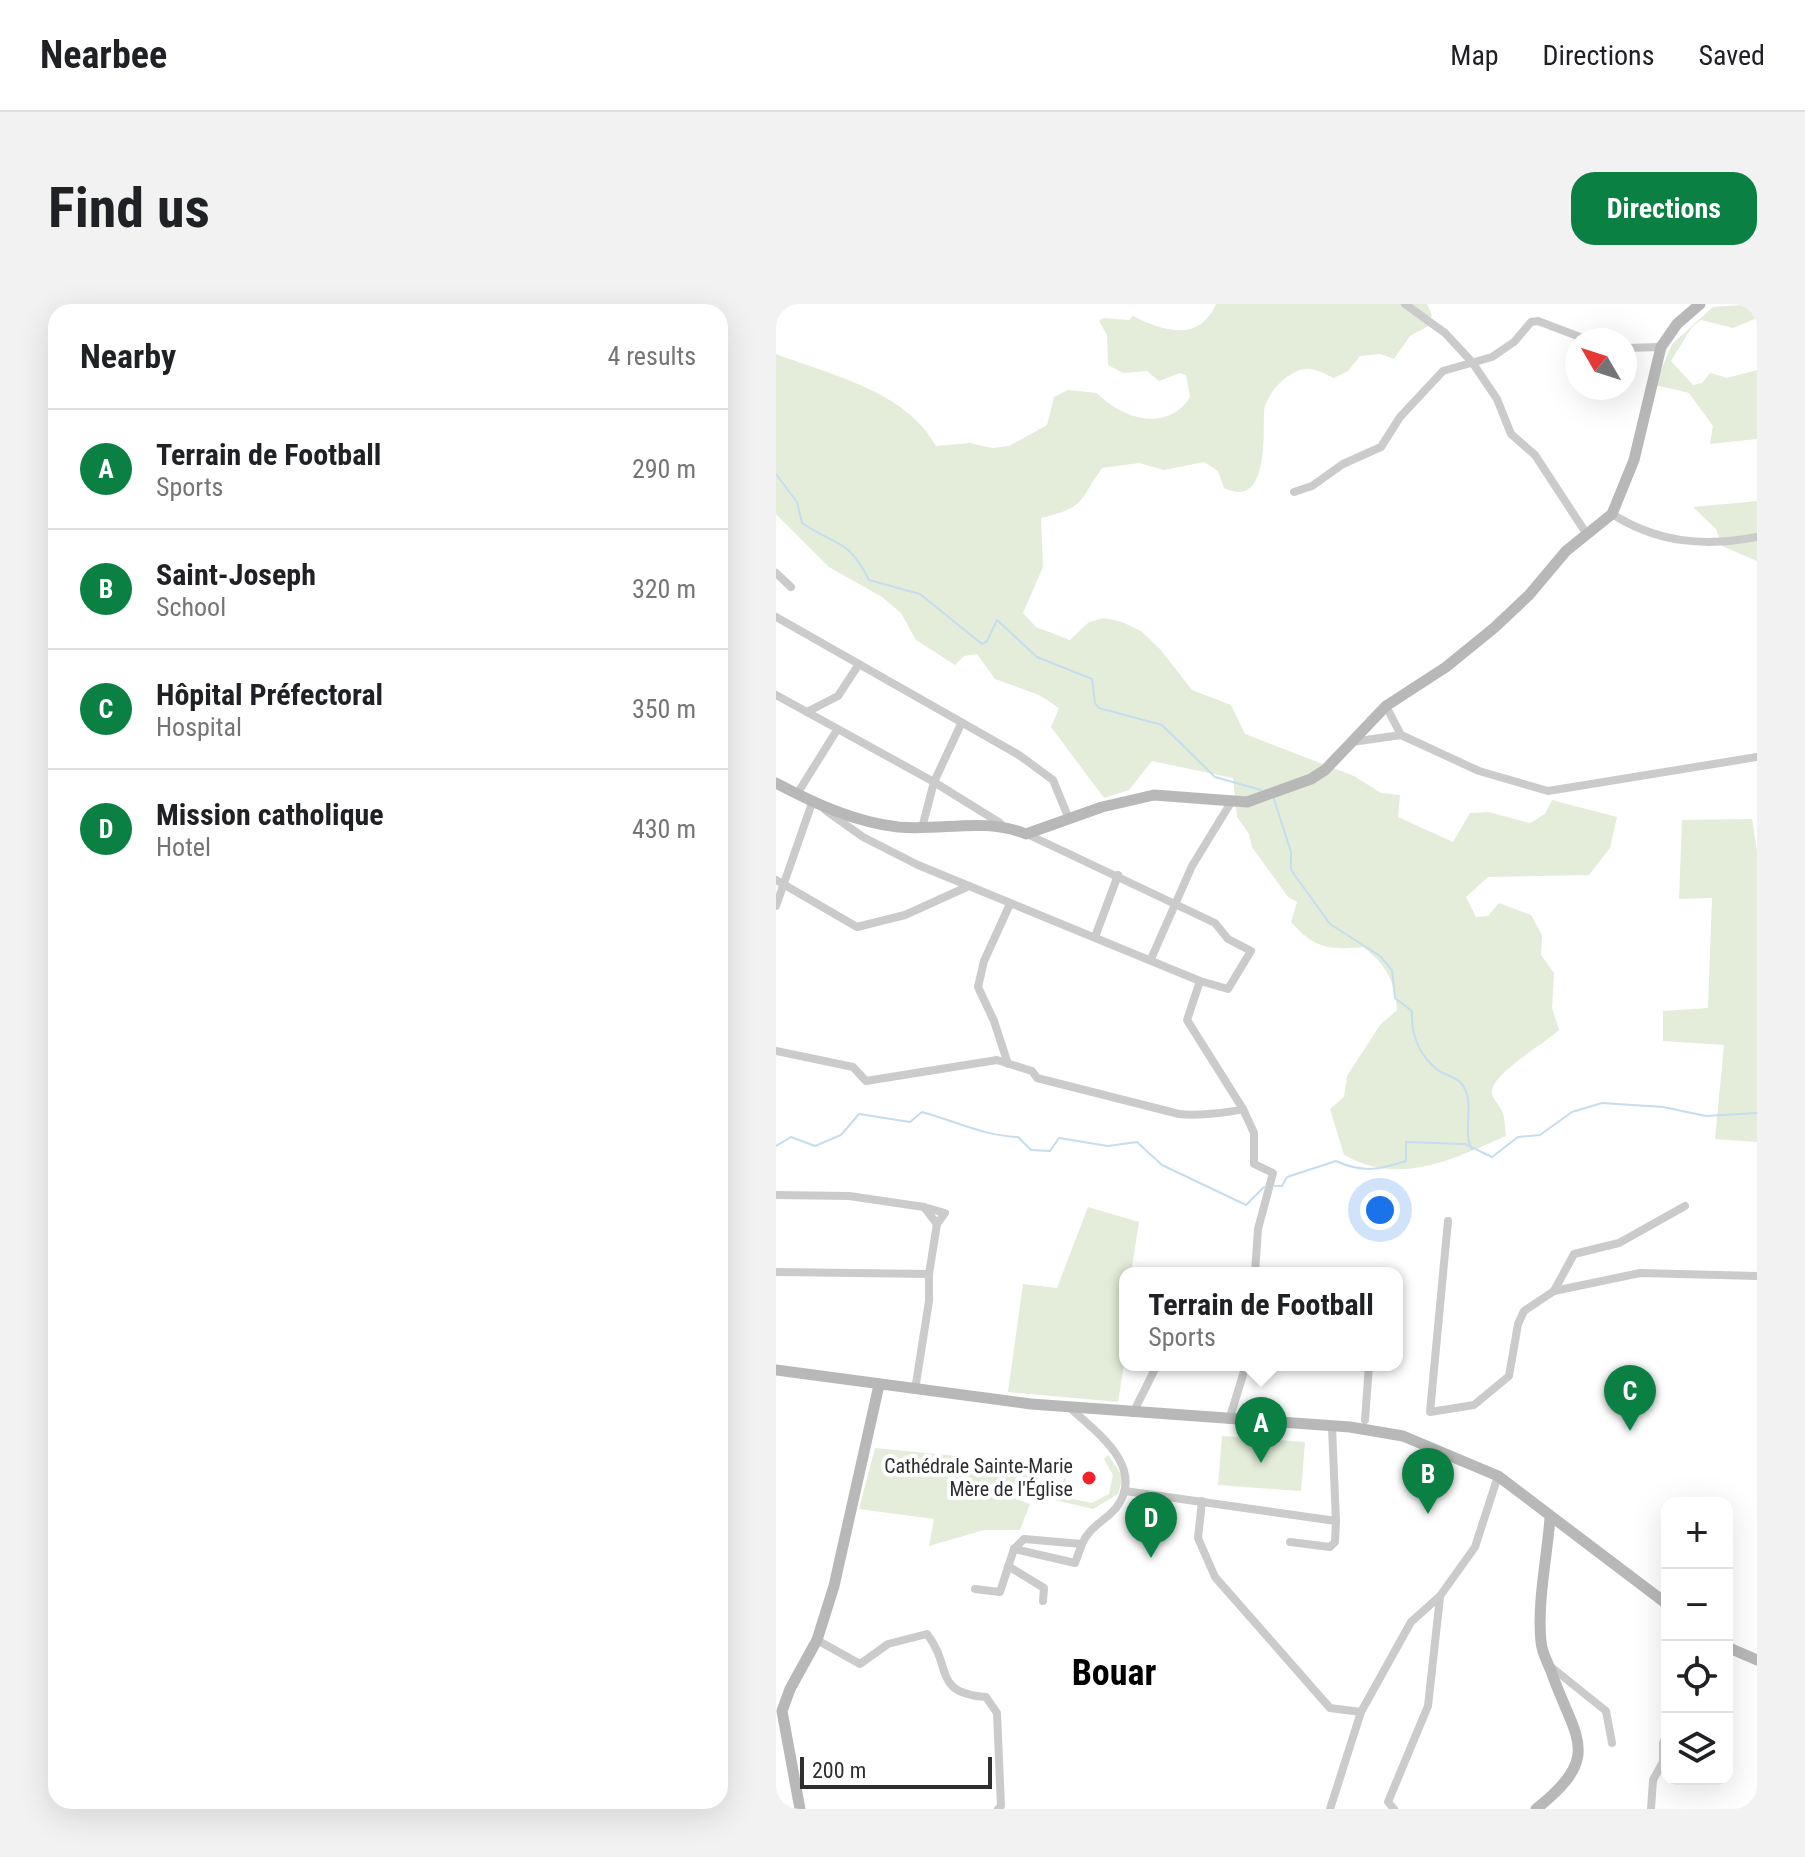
<!DOCTYPE html>
<html lang="en">
<head>
<meta charset="utf-8">
<style>
	:root { --surface:#fff; --page:#f2f2f2; --text:#202124; --muted:#757577; --line:#e0e0e0; --accent:#0b8043 }
	body { margin:0; font-family:"Roboto Condensed",sans-serif; background:var(--page); color:var(--text) }
	.controls { position:absolute; right:24px; bottom:24px; display:grid; overflow:hidden; border-radius:16px; box-shadow:0 8px 32px #0002 }
	.controls button { width:72px; height:72px; display:grid; place-items:center; padding:0; border:0; border-bottom:2px solid var(--line); background:var(--surface); color:var(--text); font:40px sans-serif }
	.compass { position:absolute; left:789px; top:24px; width:72px; height:72px; border-radius:50%; background:var(--surface); box-shadow:0 8px 32px #0002; rotate:309deg }
	.scale { position:absolute; left:24px; bottom:20px; width:192px; box-sizing:border-box; padding-left:8px; border:4px solid #2e2e2e; border-top:0; font-size:22px; line-height:28px; white-space:nowrap; color:#2e2e2e; -webkit-text-stroke:6px #fff; paint-order:stroke }
	.you { position:absolute; left:604px; top:906px; width:28px; height:28px; margin:-20px; border:6px solid #fff; border-radius:50%; background:#1a73e8; box-shadow:0 0 0 12px #1a73e833 }
	.badge { display:grid; place-items:center; width:52px; height:52px; border-radius:50%; background:var(--accent); color:#fff; font-size:26px; font-weight:700 }
	.pin { position:absolute; translate:-50% -66px; filter:drop-shadow(0 2px 4px #0008) }
	.pin::after { content:''; position:absolute; top:42px; width:28px; height:24px; background:inherit; clip-path:polygon(0 0,100% 0,50% 100%) }
	.popup { position:absolute; left:343px; top:963px; width:284px; height:104px; box-sizing:border-box; display:grid; place-content:center; border-radius:16px; background:var(--surface); filter:drop-shadow(0 2px 6px #0005); font-size:26px; white-space:nowrap; color:var(--muted) }
	.popup b { font-size:30px; color:var(--text) }
	.popup::after { content:''; position:absolute; left:50%; top:100%; margin-left:-16px; border:16px solid transparent; border-top-color:var(--surface) }
	.list { margin:0; padding:0; list-style:none }
	h2 { display:flex; justify-content:space-between; align-items:center; height:104px; margin:0; padding:0 32px; font-size:34px }
	h2 small { font-size:26px; font-weight:400; color:var(--muted) }
	.list li { display:grid; grid-template-columns:52px 1fr auto; gap:24px; align-items:center; box-sizing:border-box; height:120px; padding:0 32px; border-top:2px solid var(--line) }
	.list b { display:block; font-size:30px; white-space:nowrap }
	.list p { margin:0; font-size:26px; white-space:nowrap; color:var(--muted) }
	.list em { font-size:26px; font-style:normal; color:var(--muted) }
	.icon { flex:none; width:44px; height:44px; fill:none; stroke:currentColor; stroke-width:2; stroke-linecap:round; stroke-linejoin:round }
	.map { position:relative; flex:none; width:981px; height:1505px; overflow:hidden; border-radius:24px }
	header { display:flex; align-items:center; gap:48px; box-sizing:border-box; height:112px; padding:0 40px; background:var(--surface); border-bottom:2px solid var(--line) }
	header strong { font-size:38px }
	nav { display:flex; gap:44px; margin-inline-start:auto; font-size:28px }
	.intro { display:flex; align-items:center; justify-content:space-between; box-sizing:border-box; height:192px; padding:0 48px }
	h1 { margin:0; font-size:56px }
	.button { padding:20px 36px; border-radius:24px; background:var(--accent); color:#fff; font-size:28px; font-weight:700 }
	main { display:flex; gap:48px; padding:0 48px }
	aside { flex:1; background:var(--surface); border-radius:24px; box-shadow:0 8px 32px #0002 }
	.map>svg:first-child { display:block }
	.green { fill:#e3edda }
	.lines { fill:none; stroke-linecap:round; stroke-linejoin:round }
	.stream { stroke:#c5ddee; stroke-width:2 }
	.street { stroke:#cbcbcb; stroke-width:8 }
	.secondary { stroke:#b8b8b8; stroke-width:11 }
	.poi-dot { fill:#f3222a; stroke:#fff; stroke-width:3 }
	.labels { text-anchor:middle; stroke-width:8; stroke-linejoin:round; paint-order:stroke }
	.poi-label { font-size:20px; fill:#2e2e2e; stroke:#fff; text-anchor:end }
	.town-label { font-size:36px; font-weight:bold; fill:#000; stroke:#fff }
</style>
</head>
<body>
<header>
<strong>Nearbee</strong>
<nav><a>Map</a><a>Directions</a><a>Saved</a></nav>
</header>
<div class="intro"><h1>Find us</h1><a class="button">Directions</a></div>
<main>
<aside>
<h2>Nearby<small>4 results</small></h2>
<ul class="list">
<li><span class="badge">A</span><div><b>Terrain de Football</b><p>Sports</p></div><em>290 m</em></li>
<li><span class="badge">B</span><div><b>Saint-Joseph</b><p>School</p></div><em>320 m</em></li>
<li><span class="badge">C</span><div><b>Hôpital Préfectoral</b><p>Hospital</p></div><em>350 m</em></li>
<li><span class="badge">D</span><div><b>Mission catholique</b><p>Hotel</p></div><em>430 m</em></li>
</ul>
</aside>
<div class="map">
<svg width="981" height="1505" viewBox="0 0 981 1505">
	<rect width="100%" height="100%" fill="#fff"/>
	<g class="green">
		<path d="M440,0H651L656,11L652,22L634,32L618,55L604,50L584,52L572,67L558,74C551,71 542,66 534,65C516,62 488,90 488,109C487,131 493,206 448,184L442,167L428,158L388,166L363,159L326,164C301,200 309,203 265,214L267,263L247,309L260,323L294,336L313,318L328,314L346,318L365,327L384,345L416,386L455,401L469,430L578,472L605,489L624,491L622,513L677,538L694,509L713,508L754,519L769,510L776,496L841,513L834,544L813,571L712,573L690,593L700,613L712,612L723,599L755,611L766,631L765,651L778,669L776,704L783,726C768,740 712,772 716,790C718,796 723,801 726,807C729,814 729,824 730,832C675,856 624,882 568,851L554,805L568,793L571,772L604,721L621,706C619,677 610,660 587,643C553,646 539,645 515,618L521,598L512,593L476,543L473,530L461,513L457,474L376,457L353,486L328,494L275,423L283,404L263,391L219,375L201,350L188,352L179,361L140,336L125,309L106,293L53,263L0,210V50C55,71 130,87 160,142L194,139L216,144L233,142L271,121L278,93L292,86L321,89C345,114 391,130 414,93L410,71L404,69L383,77L371,67L347,69L332,61L331,31L323,17L327,14L353,16L357,12C387,27 423,39 440,0Z"/>
		<polygon points="981,0 981,14 957,24 925,16 916,23 895,57 917,81 926,79 934,69 951,74 981,66 981,135 934,140 937,122 913,89 879,81 896,40 937,3"/>
		<polygon points="981,197 981,257 946,242 940,225 917,203"/>
		<polygon points="976,515 981,547 981,838 939,835 948,741 887,737 887,707 932,704 936,594 903,595 906,516"/>
		<polygon points="312,903 363,918 355,969 349,969 349,1054 342,1098 232,1088 247,980 281,984"/>
		<polygon points="446,1132 529,1138 525,1187 442,1181"/>
		<polygon points="99,1144 181,1152 200,1159 205,1152 260,1175 257,1182 243,1182 240,1189 243,1196 254,1200 244,1226 208,1226 153,1242 158,1215 83,1205"/>
		<polygon points="332,1151 347,1173 342,1190 317,1205 279,1196 289,1173 297,1195 316,1199 333,1190 337,1171 328,1155"/>
	</g>
	<g class="lines">
		<g class="stream">
			<path d="M0,170L21,198L26,219C61,243 72,234 93,276L144,290L206,340L211,337L221,316L261,353L316,375L319,399L323,404L386,421L439,473L485,486"/>
			<path d="M497,492L515,548V566L554,620L604,652L616,666L619,694L636,707C635,730 643,752 663,767C670,771 680,773 685,779C701,798 685,826 696,845"/>
			<path d="M0,842L15,833L39,842L65,831L83,810L134,818L146,808C179,817 208,832 242,833L255,846L274,847L283,834L332,842L361,838L386,861L470,901L488,883"/>
			<path d="M499,882H506L511,873L560,857C586,869 603,866 630,857V838L689,840L716,853L742,833L764,831L796,808L826,799L887,803L930,812L981,809"/>
		</g>
		<g class="street">
			<polyline points="629,0 669,29 696,58 721,95 735,130 759,151 810,229"/>
			<polyline points="849,44 885,43"/>
			<polyline points="518,188 536,182 567,160 605,143 624,113 667,67 716,53 738,38 755,18 762,17 812,36"/>
			<path d="M836,210C882,239 929,243 981,233"/>
			<polyline points="0,269 15,283"/>
			<polyline points="0,313 243,451 277,476 293,515"/>
			<polyline points="0,391 158,478 224,519"/>
			<polyline points="610,402 625,431 703,467 772,487 981,453"/>
			<polyline points="31,408 62,392 83,360"/>
			<polyline points="576,438 625,431"/>
			<polyline points="21,490 61,426"/>
			<polyline points="49,506 87,533 142,561 424,677 452,685 475,647 452,635 439,619 251,530"/>
			<polyline points="146,524 158,478 185,420"/>
			<polyline points="0,576 81,623 129,611 193,582"/>
			<polyline points="0,602 36,499"/>
			<polyline points="319,633 342,571"/>
			<polyline points="375,655 416,562 454,500"/>
			<polyline points="424,677 411,716 467,805 478,829 478,860 497,869 482,925 479,969"/>
			<path d="M0,747L77,763L90,777L221,756L256,767L261,774L403,810C417,812 453,809 467,805"/>
			<polyline points="232,760 218,717 202,683 208,657 234,600"/>
			<polyline points="0,891 73,892 148,903 161,920 153,970"/>
			<polyline points="148,903 169,909 161,920"/>
			<polyline points="672,917 654,1108 698,1101 733,1072 742,1020 748,1007 778,987 798,950 843,939 909,902"/>
			<polyline points="0,968 153,970 153,997 139,1086"/>
			<polyline points="778,987 864,969 981,972"/>
			<polyline points="357,1109 381,1061"/>
			<polyline points="453,1116 470,1061"/>
			<polyline points="589,1116 593,1061"/>
			<polyline points="349,1187 560,1217 556,1123"/>
			<polyline points="426,1197 422,1234 439,1273 554,1404 585,1408"/>
			<polyline points="514,1238 554,1243 559,1238 560,1217"/>
			<polyline points="238,1245 299,1259 306,1240"/>
			<polyline points="232,1262 268,1284 267,1297"/>
			<path d="M199,1285L224,1288L238,1245L248,1235L306,1240C314,1222 328,1218 340,1204C371,1163 320,1128 293,1103"/>
			<path d="M41,1336L84,1360L112,1340L151,1330C177,1363 156,1389 210,1393L221,1409L225,1502L222,1505"/>
			<polyline points="774,1362 830,1407 836,1439"/>
			<polyline points="554,1505 585,1408 635,1318 664,1292 699,1243 722,1172"/>
			<polyline points="618,1505 612,1498 652,1402 664,1293"/>
			<polyline points="875,1505 877,1476 887,1458 887,1439 891,1430"/>
		</g>
		<g class="secondary">
			<path d="M0,479C38,499 78,518 122,523C167,527 208,513 250,530L326,503L378,491L471,498L535,475L549,466L610,402L670,363L718,324L753,291L790,247L836,210L858,156L885,43L901,20L924,0"/>
			<polyline points="0,1066 255,1100 574,1123 627,1132 722,1172 891,1300"/>
			<polyline points="951,1343 981,1356"/>
			<polyline points="24,1505 6,1407 14,1385 41,1336 58,1282 103,1081"/>
			<path d="M760,1505C829,1451 798,1434 775,1367C771,1357 766,1349 765,1338C761,1299 771,1254 774,1214"/>
		</g>
	</g>
	<circle class="poi-dot" cx="313" cy="1174" r="8"/>
	<g class="labels">
		<g class="poi-label">
			<text x="297" y="1169">Cathédrale Sainte-Marie<tspan x="297" dy="23">Mère de l'Église</tspan></text>
		</g>
		<g class="town-label">
			<text x="338" y="1381">Bouar</text>
		</g>
	</g>
</svg>
<div class="controls">
<button>+</button>
<button>−</button>
<button><svg class="icon" aria-label="locate" viewBox="0 0 24 24"><circle cx="12" cy="12" r="6"/><path d="M12 2v4M12 18v4M2 12h4M18 12h4"/></svg></button>
<button><svg class="icon" aria-label="layers" viewBox="0 0 24 24"><path d="M12 4l9 5-9 5-9-5zM3 14l9 5 9-5"/></svg></button>
</div>
<svg class="compass" viewBox="-18 -18 36 36"><path d="M0-13l5 13h-10z" fill="#e53935"/><path d="M0 13l5-13h-10z" fill="#757577"/></svg>
<div class="scale">200 m</div>
<div class="you"></div>
<div class="pin badge" style="left:485px;top:1159px">A</div>
<div class="popup"><b>Terrain de Football</b>Sports</div>
<div class="pin badge" style="left:652px;top:1210px">B</div>
<div class="pin badge" style="left:854px;top:1127px">C</div>
<div class="pin badge" style="left:375px;top:1254px">D</div>
</div>
</main>
</body>
</html>
